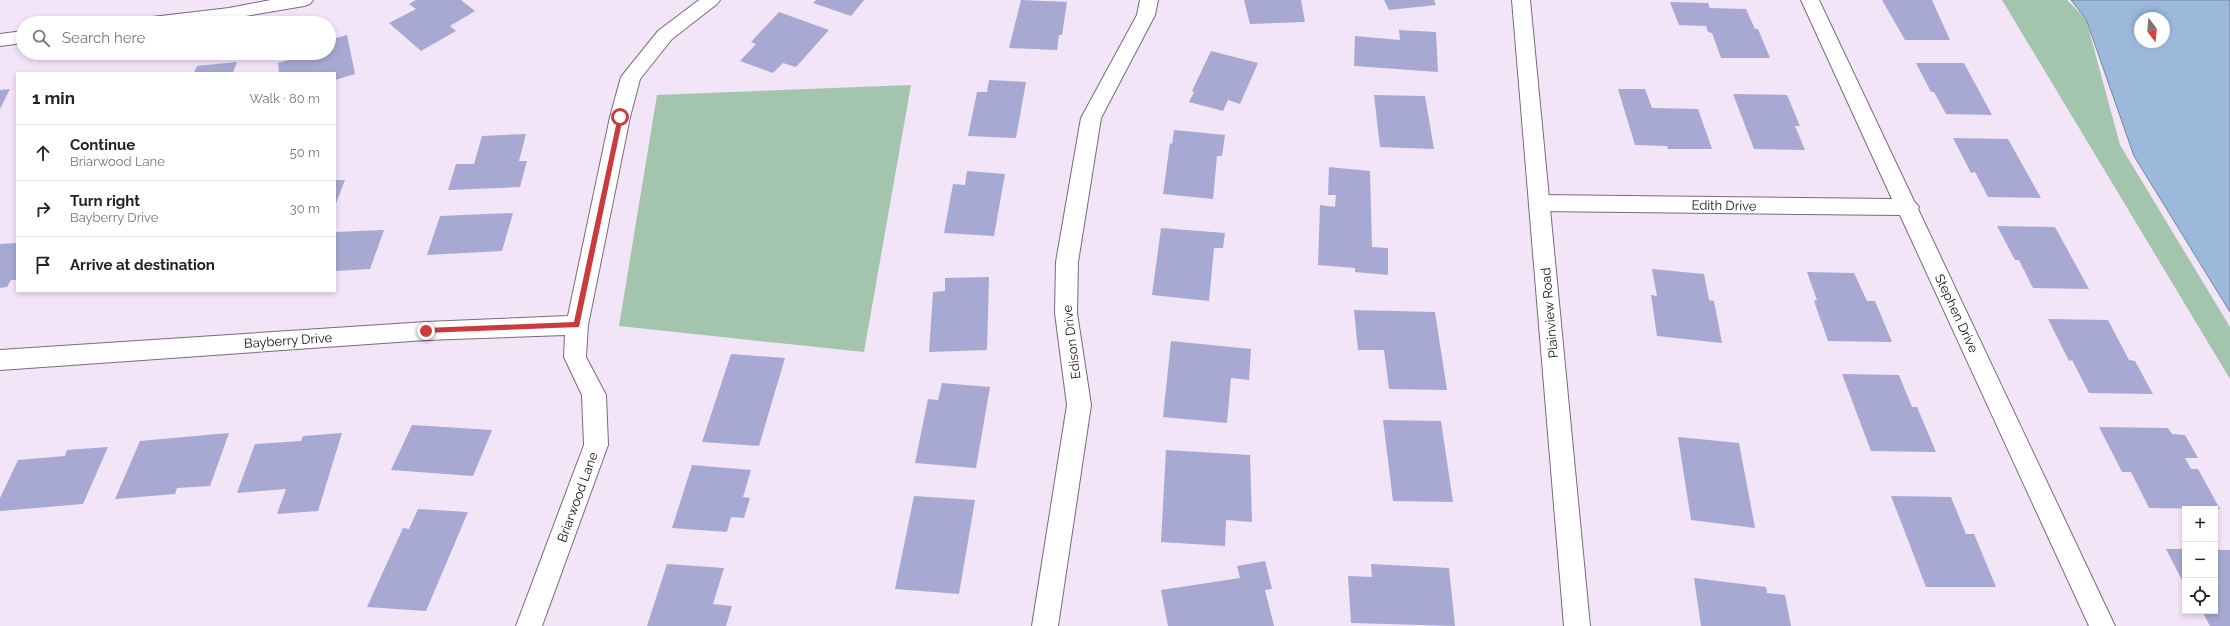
<!DOCTYPE html>
<html lang="en">
<head>
<meta charset="utf-8">
<style>
	:root { --surface:#fff; --page:#f6f6f6; --text:#222; --muted:#767676; --line:#e0e0e0 }
	body { margin:0; font-family:Raleway,sans-serif; background:var(--page); color:var(--text) }
	.controls { position:absolute; right:12px; bottom:12px; display:grid; overflow:hidden; border-radius:0px; box-shadow:0 2px 6px #0003 }
	.controls button { width:36px; height:36px; display:grid; place-items:center; padding:0; border:0; border-bottom:1px solid var(--line); background:var(--surface); color:var(--text); font:20px sans-serif }
	.compass { position:absolute; left:2134px; top:12px; width:36px; height:36px; border-radius:50%; background:var(--surface); box-shadow:0 2px 6px #0003; rotate:164deg }
	.stop { position:absolute; width:12px; height:12px; margin:-9px; border:3px solid #ca3a3f; border-radius:50%; background:#fff }
	.stop.end { background:#ca3a3f; border-color:#fff; box-shadow:0 1px 4px #0008 }
	.list { margin:0; padding:0; list-style:none }
	h2 { display:flex; justify-content:space-between; align-items:center; height:52px; margin:0; padding:0 16px; font-size:17px }
	h2 small { font-size:13px; font-weight:400; color:var(--muted) }
	.list li { display:grid; grid-template-columns:26px 1fr auto; gap:12px; align-items:center; box-sizing:border-box; height:56px; padding:0 16px; border-top:1px solid var(--line) }
	.list b { display:block; font-size:15px; white-space:nowrap }
	.list p { margin:0; font-size:13px; white-space:nowrap; color:var(--muted) }
	.list em { font-size:13px; font-style:normal; color:var(--muted) }
	.icon { flex:none; width:22px; height:22px; fill:none; stroke:currentColor; stroke-width:2; stroke-linecap:round; stroke-linejoin:round }
	.map { position:relative; flex:none; width:2230px; height:626px; overflow:hidden }
	.search { position:absolute; background:var(--surface); box-shadow:0 2px 6px #0003; left:16px; top:16px; width:320px; height:44px; display:flex; align-items:center; gap:10px; box-sizing:border-box; padding:0 14px; border-radius:22px; color:var(--muted); font-size:15px }
	.panel { position:absolute; background:var(--surface); box-shadow:0 2px 6px #0003; left:16px; top:72px; width:320px; height:220px; border-radius:0px }
	.map>svg:first-child { display:block }
	.green { fill:#a3c5ae }
	.water { fill:#9bb9db; stroke:#7286a0; fill-rule:evenodd }
	.building { fill:#a7a9d2 }
	.lines { fill:none; stroke-linecap:round; stroke-linejoin:round }
	.street-casing { stroke:#786b7c; stroke-width:2 }
	.secondary-casing { stroke:#786b7c; stroke-width:2 }
	.street { fill:#fff; fill-rule:evenodd }
	.secondary { fill:#fff; fill-rule:evenodd }
	.route { fill:#ca3a3f }
	.labels { text-anchor:middle; stroke-width:3.5; stroke-linejoin:round; paint-order:stroke }
	.street-label { font-size:13px; fill:#140f16; stroke:#fff }
</style>
</head>
<body>
<div class="map">
<svg width="2230" height="626" viewBox="0 0 2230 626">
	<rect width="100%" height="100%" fill="#f4e4f8"/>
	<g class="green">
		<polygon points="2002,0 2067,0 2086,19 2120,145 2230,327 2230,379"/>
		<polygon points="911,85 864,352 619,326 657,95"/>
	</g>
	<path class="water" d="M2071,0H2230V312L2134,156L2086,19ZM2140,18H2164V42H2140Z"/>
	<g class="building">
		<polygon points="416,0 461,0 475,11 450,26 456,31 421,51 389,23 416,9 409,4"/>
		<polygon points="816,0 864,0 851,16 813,3"/>
		<polygon points="1021,0 1067,2 1062,35 1059,35 1057,50 1009,48"/>
		<polygon points="1244,0 1301,0 1305,22 1250,24"/>
		<polygon points="1384,0 1434,0 1436,5 1389,10"/>
		<polygon points="1882,0 1932,0 1950,40 1905,40"/>
		<polygon points="1670,2 1708,3 1710,8 1746,9 1755,29 1758,29 1770,58 1721,58 1712,33 1708,32 1706,26 1679,25"/>
		<polygon points="779,12 829,30 796,67 783,63 773,73 740,61 756,44 751,42"/>
		<polygon points="1399,30 1436,32 1438,72 1354,66 1355,36 1400,40"/>
		<polygon points="347,35 355,74 335,80 335,73 279,73 278,63 312,53 329,53 329,40"/>
		<polygon points="1211,51 1258,63 1240,104 1228,100 1223,111 1189,102 1194,92 1192,91"/>
		<polygon points="237,62 233,73 194,73 197,66"/>
		<polygon points="1916,63 1964,63 1992,115 1946,114 1934,92 1931,92"/>
		<polygon points="989,80 1026,82 1016,138 968,136 977,92 987,92"/>
		<polygon points="10,89 0,109 0,90"/>
		<polygon points="1618,89 1645,89 1652,108 1698,109 1712,149 1668,149 1667,146 1635,145"/>
		<polygon points="1733,94 1787,95 1800,126 1795,126 1805,150 1754,149"/>
		<polygon points="1374,95 1425,96 1434,149 1380,147"/>
		<polygon points="1174,130 1225,135 1222,156 1217,156 1213,199 1163,194 1170,143 1172,144"/>
		<polygon points="526,134 519,161 527,161 520,187 448,190 456,164 474,164 482,136"/>
		<polygon points="1953,138 2008,139 2041,198 1988,197 1975,172 1971,173"/>
		<polygon points="1329,167 1370,171 1372,247 1388,248 1388,275 1355,272 1355,268 1318,265 1320,205 1335,207 1336,195 1328,195"/>
		<polygon points="967,171 1005,174 994,236 944,233 953,184 965,185"/>
		<polygon points="335,180 345,180 335,206"/>
		<polygon points="513,213 502,251 427,255 440,216"/>
		<polygon points="1997,226 2055,227 2089,289 2033,288 2019,260 2015,260"/>
		<polygon points="1161,228 1225,233 1223,248 1214,248 1209,301 1152,295"/>
		<polygon points="384,230 370,269 335,271 335,232"/>
		<polygon points="17,243 17,280 11,280 7,287 0,288 0,244"/>
		<polygon points="1652,269 1704,274 1709,300 1714,301 1722,343 1657,336 1651,295 1657,296"/>
		<polygon points="1807,272 1854,273 1867,301 1875,301 1892,342 1828,341 1814,301 1817,300"/>
		<polygon points="989,277 987,350 929,352 933,292 945,291 945,278"/>
		<polygon points="1354,310 1435,312 1447,390 1389,389 1384,350 1358,350"/>
		<polygon points="2048,319 2108,320 2129,360 2135,361 2153,394 2089,393 2072,360 2069,361"/>
		<polygon points="1171,341 1251,349 1249,380 1231,378 1227,423 1163,417"/>
		<polygon points="731,354 785,358 759,446 702,442"/>
		<polygon points="1842,374 1899,375 1912,407 1917,407 1936,452 1871,451"/>
		<polygon points="942,383 990,387 976,468 915,463 928,399 938,400"/>
		<polygon points="1383,420 1441,421 1453,502 1393,501"/>
		<polygon points="412,425 492,430 473,476 391,470"/>
		<polygon points="2099,427 2168,428 2172,434 2185,435 2198,458 2185,458 2191,469 2198,469 2220,509 2149,508 2131,472 2122,472"/>
		<polygon points="229,433 210,486 177,488 175,494 115,499 140,441"/>
		<polygon points="342,433 318,511 277,514 286,489 237,493 255,444 301,441 303,436"/>
		<polygon points="1678,437 1739,443 1755,528 1691,520"/>
		<polygon points="108,447 83,504 0,511 0,498 18,460 65,456 67,450"/>
		<polygon points="1166,450 1250,455 1252,522 1226,520 1225,546 1161,542"/>
		<polygon points="692,465 751,470 743,497 750,498 744,518 731,517 727,532 672,528"/>
		<polygon points="914,496 975,500 959,594 895,589"/>
		<polygon points="1891,496 1951,497 1966,534 1974,534 1996,587 1926,587"/>
		<polygon points="418,509 468,512 426,611 367,607 403,528 409,529"/>
		<polygon points="2166,549 2185,549 2185,586"/>
		<polygon points="2215,550 2230,550 2230,626 2210,626 2202,611 2215,611"/>
		<polygon points="1265,561 1272,589 1265,590 1274,626 1168,626 1161,590 1240,578 1237,566"/>
		<polygon points="667,564 724,568 713,604 732,606 726,626 647,626"/>
		<polygon points="1371,564 1449,568 1455,626 1351,623 1348,576 1372,577"/>
		<polygon points="1694,578 1766,587 1767,593 1785,595 1791,626 1701,626"/>
	</g>
	<g class="lines">
		<g class="street-casing">
			<g id="street">
				<polygon points="271,0 313,0 310,4 304,6 205,23 143,23 146,19 152,17 229,8"/>
				<polygon points="699,0 720,0 717,4 672,39 640,79 630,117 588,325 586,357 606,395 608,445 542,626 516,626 584,445 582,395 564,357 565,335 426,340 0,370 0,350 426,322 568,316 610,117 621,77 658,31"/>
				<polygon points="1140,0 1158,0 1155,15 1101,118 1078,262 1077,313 1091,405 1058,626 1032,626 1067,405 1055,313 1056,262 1081,118 1137,15"/>
				<polygon points="1801,0 1819,0 1914,201 1919,207 1918,209 2115,626 2089,626 1900,215 1539,211 1532,209 1529,203 1532,197 1539,195 1892,199"/>
				<polygon points="23,31 23,43 0,46 0,34"/>
			</g>
		</g>
		<g class="secondary-casing">
			<polygon id="secondary" points="1512,0 1530,0 1590,626 1564,626"/>
		</g>
		<use href="#street" class="street"/>
		<use href="#secondary" class="secondary"/>
	</g>
	<polygon class="route" points="618,116 623,117 579,327 424,333 423,331 426,328 574,322"/>
	<g class="labels">
		<g class="street-label">
			<text transform="translate(1724 205) rotate(1)" y="5">Edith Drive</text>
			<text transform="translate(1549 313) rotate(-95)" y="5">Plainview Road</text>
			<text transform="translate(1957 313) rotate(65)" y="5">Stephen Drive</text>
			<text transform="translate(288 340) rotate(-4)" y="5">Bayberry Drive</text>
			<text transform="translate(1071 342) rotate(-97)" y="5">Edison Drive</text>
			<text transform="translate(577 497) rotate(-70)" y="5">Briarwood Lane</text>
		</g>
	</g>
</svg>
<div class="controls">
<button>+</button>
<button>−</button>
<button><svg class="icon" aria-label="locate" viewBox="0 0 24 24"><circle cx="12" cy="12" r="6"/><path d="M12 2v4M12 18v4M2 12h4M18 12h4"/></svg></button>
</div>
<svg class="compass" viewBox="-18 -18 36 36"><path d="M0-13l5 13h-10z" fill="#e53935"/><path d="M0 13l5-13h-10z" fill="#767676"/></svg>
<div class="stop" style="left:620px;top:117px"></div>
<div class="stop end" style="left:426px;top:331px"></div>
<div class="search"><svg class="icon" aria-label="search" viewBox="0 0 24 24"><circle cx="10" cy="10" r="6"/><path d="M15 15l6 6"/></svg>Search here</div>
<section class="panel">
<h2>1 min<small>Walk · 80 m</small></h2>
<ul class="list">
<li><svg class="icon" aria-label="ahead" viewBox="0 0 24 24"><path d="M12 20V5M6 11l6-6 6 6"/></svg><div><b>Continue</b><p>Briarwood Lane</p></div><em>50 m</em></li>
<li><svg class="icon" aria-label="right" viewBox="0 0 24 24"><path d="M7 20v-9h11M14 6l5 5-5 5"/></svg><div><b>Turn right</b><p>Bayberry Drive</p></div><em>30 m</em></li>
<li><svg class="icon" aria-label="arrive" viewBox="0 0 24 24"><path d="M6 21V4h12l-3 4 3 4H6"/></svg><div><b>Arrive at destination</b></div></li>
</ul>
</section>
</div>
</body>
</html>
